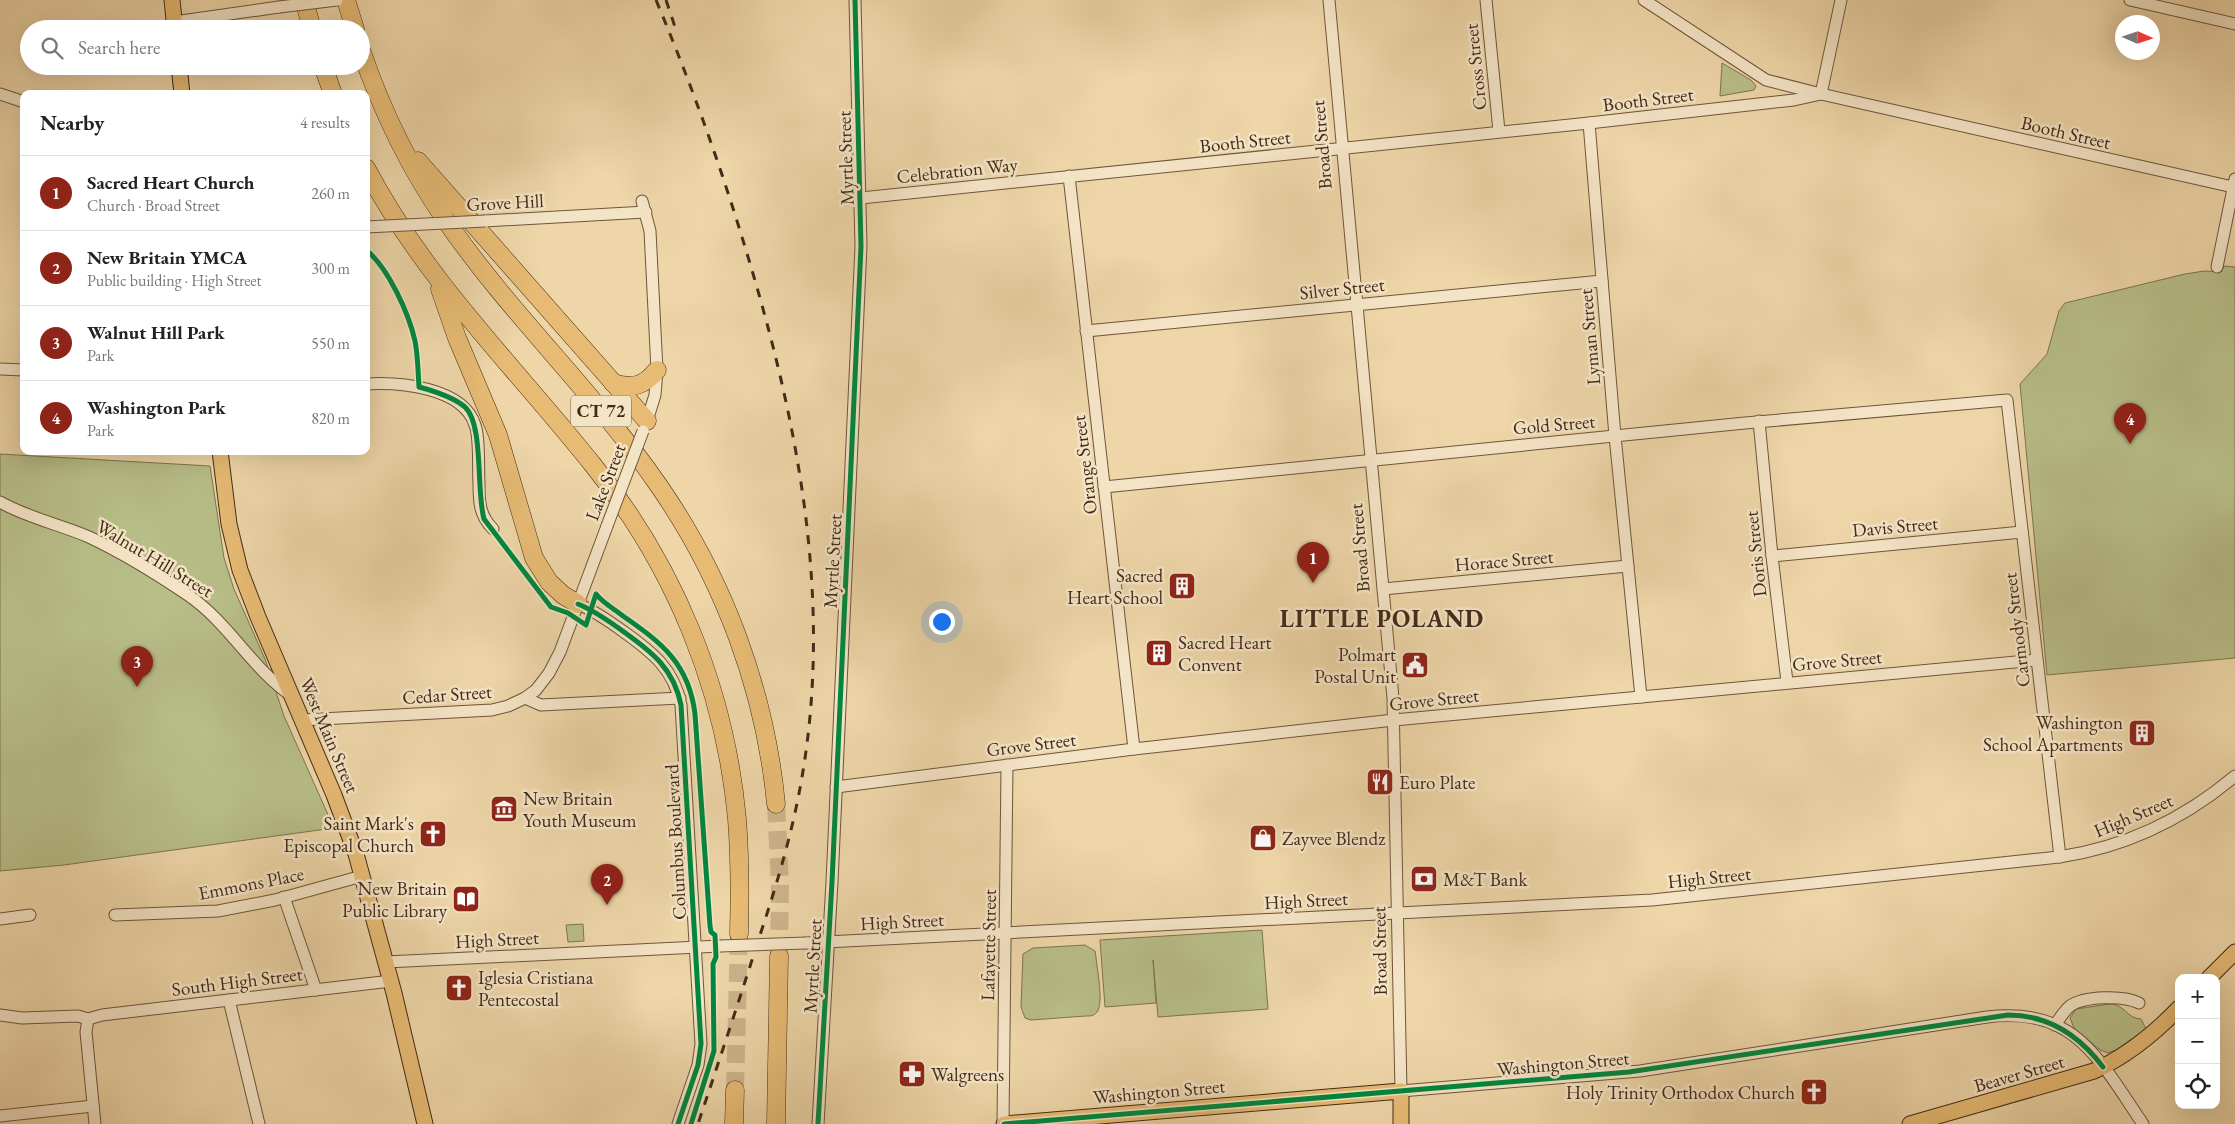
<!DOCTYPE html>
<html lang="en">
<head>
<meta charset="utf-8">
<style>
	:root { --surface:#fff; --page:#f6f6f6; --text:#222; --muted:#767676; --line:#e0e0e0; --accent:#8f2418 }
	body { margin:0; font-family:"EB Garamond",serif; background:var(--page); color:var(--text) }
	.controls { position:absolute; right:15px; bottom:15px; display:grid; overflow:hidden; border-radius:10px; box-shadow:0 5px 20px #0002 }
	.controls button { width:45px; height:45px; display:grid; place-items:center; padding:0; border:0; border-bottom:1px solid var(--line); background:var(--surface); color:var(--text); font:25px sans-serif }
	.compass { position:absolute; left:2115px; top:15px; width:45px; height:45px; border-radius:50%; background:var(--surface); box-shadow:0 5px 20px #0002; rotate:93deg }
	.you { position:absolute; left:941px; top:621px; width:18px; height:18px; margin:-12px; border:4px solid #fff; border-radius:50%; background:#1a73e8; box-shadow:0 0 0 8px #1a73e833 }
	.badge { display:grid; place-items:center; width:32px; height:32px; border-radius:50%; background:var(--accent); color:#fff; font-size:16px; font-weight:700 }
	.pin { position:absolute; translate:-50% -41px; filter:drop-shadow(0 1px 2px #0008) }
	.pin::after { content:''; position:absolute; top:26px; width:18px; height:15px; background:inherit; clip-path:polygon(0 0,100% 0,50% 100%) }
	.list { margin:0; padding:0; list-style:none }
	h2 { display:flex; justify-content:space-between; align-items:center; height:65px; margin:0; padding:0 20px; font-size:21px }
	h2 small { font-size:16px; font-weight:400; color:var(--muted) }
	.list li { display:grid; grid-template-columns:32px 1fr auto; gap:15px; align-items:center; box-sizing:border-box; height:75px; padding:0 20px; border-top:1px solid var(--line) }
	.list b { display:block; font-size:19px; white-space:nowrap }
	.list p { margin:0; font-size:16px; white-space:nowrap; color:var(--muted) }
	.list em { font-size:16px; font-style:normal; color:var(--muted) }
	.icon { flex:none; width:28px; height:28px; fill:none; stroke:currentColor; stroke-width:2; stroke-linecap:round; stroke-linejoin:round }
	.map { position:relative; flex:none; width:2235px; height:1124px; overflow:hidden }
	.search { position:absolute; background:var(--surface); box-shadow:0 5px 20px #0002; left:20px; top:20px; width:350px; height:55px; display:flex; align-items:center; gap:12px; box-sizing:border-box; padding:0 18px; border-radius:28px; color:var(--muted); font-size:19px }
	.panel { position:absolute; background:var(--surface); box-shadow:0 5px 20px #0002; left:20px; top:90px; width:350px; height:365px; border-radius:10px }
	.map>svg:first-child { display:block }
	.green { fill:#b8be88; stroke:#7e7450 }
	.lines { fill:none; stroke-linecap:round; stroke-linejoin:round }
	.highway-tunnel { stroke:#ccb48b; stroke-width:18; stroke-dasharray:18 9; stroke-linecap:butt }
	.minor-casing { stroke:#6e553c; stroke-width:13 }
	.major-casing { stroke:#432a18; stroke-width:17 }
	.highway-casing { stroke:#432a18; stroke-width:19 }
	.minor { stroke:#f4e4c6; stroke-width:11 }
	.major { stroke:#e7bb74; stroke-width:15 }
	.highway { stroke:#e7bb74; stroke-width:18 }
	.rail { stroke:#432a18; stroke-width:3; stroke-dasharray:9 9; stroke-linecap:butt }
	.minor-bridge-casing { stroke:#6e553c; stroke-width:13; stroke-linecap:butt }
	.minor-bridge { stroke:#f4e4c6; stroke-width:11 }
	.cycleway-casing { stroke:#f4e4c6; stroke-width:8 }
	.cycleway { stroke:#00873e; stroke-width:5 }
	.labels { text-anchor:middle; stroke-width:5; stroke-linejoin:round; paint-order:stroke }
	.shield { fill:#f4e4c6; stroke:#78624c; stroke-width:1 }
	.shield-label { font-size:18px; font-weight:bold; fill:#432a18 }
	.street-label { font-size:19px; fill:#432a18; stroke:#f4e4c6 }
	.poi-label { font-size:19px; fill:#432a18; stroke:#f4e4c6; text-anchor:start }
	.district-label { font-size:24px; font-weight:bold; letter-spacing:1px; fill:#432a18; stroke:#f4e4c6 }
</style>
</head>
<body>
<div class="map">
<svg width="2235" height="1124" viewBox="0 0 2235 1124">
	<rect width="100%" height="100%" fill="#eed6a8"/>
	<filter id="stains"><feTurbulence type="fractalNoise" baseFrequency=".004" numOctaves="4"/><feColorMatrix values="0 0 0 0 .2 0 0 0 0 .09 0 0 0 0 .02 0 0 0 .5 -.17"/></filter>
	<radialGradient id="worn" r=".72"><stop offset=".6" stop-color="#630" stop-opacity="0"/><stop offset="1" stop-color="#630" stop-opacity=".3"/></radialGradient>
	<g class="green">
		<polygon points="1722,63 1751,80 1756,86 1754,90 1720,96"/>
		<polygon points="2224,266 2235,267 2235,658 2047,675 2020,384 2047,354 2059,311 2065,303 2185,274 2204,271 2221,272"/>
		<polygon points="0,454 210,466 224,558 234,589 265,659 284,716 334,828 64,865 0,871"/>
		<polygon points="583,924 584,941 568,942 566,925"/>
		<polygon points="1262,930 1268,1009 1158,1017 1153,960 1156,1003 1105,1007 1100,940"/>
		<path d="M1085,945L1095,951L1096,957C1097,969 1104,1003 1097,1012C1094,1016 1091,1016 1086,1016L1031,1020L1025,1018L1021,1007L1023,954L1033,948Z"/>
		<path d="M2109,1004C2124,1003 2127,1019 2141,1019L2146,1029L2116,1050L2108,1053L2100,1050L2074,1028L2070,1018L2076,1009Z"/>
	</g>
	<g class="lines">
		<g class="highway-tunnel">
			<polyline points="776,804 780,884 779,956"/>
			<polyline points="735,1090 739,934"/>
		</g>
		<g class="minor-casing">
			<g id="minor">
				<path d="M1329,0L1393,698L1401,1091L1640,1071L1987,1017C2076,1006 2099,1060 2143,1124"/>
				<polyline points="1486,0 1499,131"/>
				<polyline points="1644,0 1766,80 1821,94 1841,0"/>
				<polyline points="2130,0 2235,24"/>
				<polyline points="174,22 279,7"/>
				<polyline points="0,94 24,102"/>
				<polyline points="1589,123 1615,436 1641,697"/>
				<polyline points="1069,176 1134,749"/>
				<polyline points="861,198 1589,123 1794,100 1821,94 2233,187"/>
				<polyline points="642,201 650,231 657,370 655,395 646,424"/>
				<polyline points="485,221 646,212"/>
				<polyline points="2217,267 2235,179"/>
				<polyline points="1086,331 1602,281"/>
				<polyline points="0,369 24,370"/>
				<path d="M366,384C399,382 463,387 475,425C480,437 478,468 479,483C479,501 479,515 493,529"/>
				<polyline points="1759,421 1772,556 1787,682"/>
				<polyline points="1104,487 1745,423 2007,400 2060,857"/>
				<path d="M0,502C28,518 59,524 89,537C123,553 157,574 188,595C229,623 251,668 292,696"/>
				<polyline points="1772,556 2022,532"/>
				<polyline points="1383,589 1628,566"/>
				<path d="M578,604C595,611 609,621 624,632C652,652 674,669 681,705L701,1044L698,1065L678,1124"/>
				<polyline points="525,698 541,705 680,698"/>
				<polyline points="302,720 492,710 508,706 525,698 536,690 549,673 560,652 607,526"/>
				<polyline points="836,787 1134,749 1394,720 2037,660"/>
				<polyline points="284,897 316,990"/>
				<polyline points="115,915 218,911 275,900 362,876"/>
				<polyline points="0,919 30,915"/>
				<path d="M806,943L1652,900L2059,857C2126,847 2184,819 2235,776"/>
				<polyline points="386,962 720,946"/>
				<polyline points="229,1000 259,1124"/>
				<polyline points="0,1015 22,1018 78,1016 88,1019"/>
				<polyline points="88,1019 102,1015 391,981"/>
				<polyline points="88,1019 86,1032 95,1124"/>
				<path d="M2055,1025C2060,1018 2064,1011 2070,1006C2084,996 2124,995 2139,1003"/>
				<polyline points="0,1116 93,1106"/>
				<polyline points="818,1124 832,882 861,246 855,0"/>
				<polyline points="1003,1124 1007,765"/>
			</g>
		</g>
		<g class="major-casing">
			<g id="major">
				<polyline points="172,0 175,29"/>
				<polyline points="179,66 182,94"/>
				<polyline points="220,451 229,524 240,570 258,617 334,795 356,854 394,993 425,1124"/>
				<polyline points="2209,978 2235,952"/>
				<polyline points="1004,1124 1401,1091 1401,1124"/>
				<path d="M1910,1124L2094,1071C2127,1056 2154,1034 2179,1008"/>
			</g>
		</g>
		<g class="highway-casing">
			<g id="highway">
				<polyline points="304,0 312,29"/>
				<polyline points="346,0 355,29"/>
				<path d="M361,50C382,111 410,169 447,222C511,315 595,393 659,486C724,580 765,690 776,804"/>
				<polyline points="323,66 333,94"/>
				<polyline points="418,161 647,421"/>
				<path d="M366,168C425,280 515,367 593,465C675,567 725,689 737,819C740,857 740,896 739,934"/>
				<polyline points="440,289 457,338 498,435 534,558 549,582 563,595 578,604"/>
				<path d="M613,383C633,389 644,386 657,370"/>
				<polyline points="734,1124 735,1090"/>
				<polyline points="776,1124 779,956"/>
			</g>
		</g>
		<use href="#minor" class="minor"/>
		<use href="#major" class="major"/>
		<use href="#highway" class="highway"/>
		<g class="rail">
			<path d="M656,0C690,81 720,164 745,247C797,417 832,594 803,771C794,827 778,881 760,935C740,998 719,1061 698,1124"/>
			<polyline points="666,0 677,33"/>
		</g>
		<g class="minor-bridge-casing">
			<g id="minor-bridge">
				<polyline points="279,7 337,0"/>
				<polyline points="366,227 485,221"/>
				<polyline points="607,526 643,431"/>
				<polyline points="720,946 806,943"/>
			</g>
		</g>
		<use href="#minor-bridge" class="minor-bridge"/>
		<g class="cycleway-casing">
			<g id="cycleway">
				<path d="M366,250C388,267 409,314 415,341C418,356 418,372 419,387C434,391 453,397 465,407C484,425 476,491 484,519L551,607L568,613L586,625L596,594C603,603 614,609 623,616C662,643 689,664 695,714L710,926L711,932L715,935L716,957L713,964L714,1051L691,1124"/>
				<path d="M578,604C595,611 609,621 624,632C652,652 674,669 681,705L701,1044L698,1065L678,1124"/>
				<polyline points="818,1124 832,882 861,246 855,0"/>
				<path d="M1004,1124L1629,1072L2008,1015C2049,1015 2079,1035 2103,1067"/>
			</g>
		</g>
		<use href="#cycleway" class="cycleway"/>
	</g>
	<defs>
		<g id="building-square" transform="scale(1.4375)"><rect x="-9" y="-9" width="18" height="18" rx="4" fill="#8f2418" stroke="#f4e4c6"/><path d="M-4-6H4V6H1V3H-1V6H-4ZM-2.5-4.3h1.7v1.8h-1.7ZM.8-4.3h1.7v1.8H.8ZM-2.5-1h1.7V.8h-1.7ZM.8-1h1.7V.8H.8Z" fill="#fff"/></g>
		<g id="civic-square" transform="scale(1.4375)"><rect x="-9" y="-9" width="18" height="18" rx="4" fill="#8f2418" stroke="#f4e4c6"/><path d="M-.6-6.5H3V-4.5H.6V-3L4-1V1h2V6H-6V1h2V-1L-.6-3ZM-1.2 2.5V6h2.4V2.5Z" fill="#fff"/></g>
		<g id="restaurant-square" transform="scale(1.4375)"><rect x="-9" y="-9" width="18" height="18" rx="4" fill="#8f2418" stroke="#f4e4c6"/><path d="M-5-6h1v4h1v-4h1v4h1v-4h1v5L-1.5 .5V6h-2V.5L-5-1ZM5-6V6H3V1.5H1.5Q1.5-4 5-6Z" fill="#fff"/></g>
		<g id="museum-square" transform="scale(1.4375)"><rect x="-9" y="-9" width="18" height="18" rx="4" fill="#8f2418" stroke="#f4e4c6"/><path d="M0-6L6-3V-2H-6V-3ZM-5-1h2V3h-2ZM-1-1h2V3h-2ZM3-1h2V3H3ZM-6 4H6V6H-6Z" fill="#fff"/></g>
		<g id="church-square" transform="scale(1.4375)"><rect x="-9" y="-9" width="18" height="18" rx="4" fill="#8f2418" stroke="#f4e4c6"/><path d="M-1.2-6h2.4v3.5h3.3v2.4h-3.3V6h-2.4V-.1h-3.3v-2.4h3.3Z" fill="#fff"/></g>
		<g id="shop-square" transform="scale(1.4375)"><rect x="-9" y="-9" width="18" height="18" rx="4" fill="#8f2418" stroke="#f4e4c6"/><path d="M-5-2.5h2.3a2.7 3.5 0 0 1 5.4 0H5L5.5 6h-11ZM-1.5-2.5h3a1.5 2.3 0 0 0-3 0Z" fill="#fff"/></g>
		<g id="bank-square" transform="scale(1.4375)"><rect x="-9" y="-9" width="18" height="18" rx="4" fill="#8f2418" stroke="#f4e4c6"/><path d="M-6-4H6V4H-6ZM0-2.3a2.3 2.3 0 1 0 0 4.6a2.3 2.3 0 1 0 0-4.6Z" fill="#fff"/></g>
		<g id="library-square" transform="scale(1.4375)"><rect x="-9" y="-9" width="18" height="18" rx="4" fill="#8f2418" stroke="#f4e4c6"/><path d="M-6-4Q-3-5.5-.7-3.5V5Q-3 3-6 4ZM6-4Q3-5.5 .7-3.5V5Q3 3 6 4Z" fill="#fff"/></g>
		<g id="pharmacy-square" transform="scale(1.4375)"><rect x="-9" y="-9" width="18" height="18" rx="4" fill="#8f2418" stroke="#f4e4c6"/><path d="M-2-6h4v4h4v4h-4v4h-4v-4h-4v-4h4Z" fill="#fff"/></g>
	</defs>
	<g fill-rule="evenodd">
		<use href="#building-square" x="1182" y="586"/>
		<use href="#building-square" x="1159" y="653"/>
		<use href="#civic-square" x="1415" y="665"/>
		<use href="#building-square" x="2142" y="733"/>
		<use href="#restaurant-square" x="1380" y="782"/>
		<use href="#museum-square" x="504" y="809"/>
		<use href="#church-square" x="433" y="834"/>
		<use href="#shop-square" x="1263" y="838"/>
		<use href="#bank-square" x="1424" y="879"/>
		<use href="#library-square" x="466" y="899"/>
		<use href="#church-square" x="459" y="988"/>
		<use href="#pharmacy-square" x="912" y="1074"/>
		<use href="#church-square" x="1814" y="1092"/>
	</g>
	<g class="labels">
		<rect class="shield" x="571" y="395.5" width="60" height="31" rx="4"/>
		<g class="shield-label">
			<text x="601" y="417">CT 72</text>
		</g>
		<g class="street-label">
			<text transform="translate(1475 67) rotate(-96)" y="7">Cross Street</text>
			<text transform="translate(1648 99) rotate(-7)" y="7">Booth Street</text>
			<text transform="translate(2066 132) rotate(13)" y="7">Booth Street</text>
			<text transform="translate(1245 141) rotate(-6)" y="7">Booth Street</text>
			<text transform="translate(1321 145) rotate(-95)" y="7">Broad Street</text>
			<text transform="translate(845 158) rotate(-92)" y="7">Myrtle Street</text>
			<text transform="translate(957 170) rotate(-6)" y="7">Celebration Way</text>
			<text transform="translate(505 202) rotate(-3)" y="7">Grove Hill</text>
			<text transform="translate(1342 288) rotate(-6)" y="7">Silver Street</text>
			<text transform="translate(1589 337) rotate(-95)" y="7">Lyman Street</text>
			<text transform="translate(1554 424) rotate(-5)" y="7">Gold Street</text>
			<text transform="translate(1084 465) rotate(-97)" y="7">Orange Street</text>
			<text transform="translate(605 482) rotate(-69)" y="7">Lake Street</text>
			<text transform="translate(1895 526) rotate(-5)" y="7">Davis Street</text>
			<text transform="translate(1359 548) rotate(-95)" y="7">Broad Street</text>
			<text transform="translate(1755 554) rotate(-96)" y="7">Doris Street</text>
			<text transform="translate(155 558) rotate(31)" y="7">Walnut Hill Street</text>
			<text transform="translate(1504 560) rotate(-5)" y="7">Horace Street</text>
			<text transform="translate(832 561) rotate(-87)" y="7">Myrtle Street</text>
			<text transform="translate(2016 630) rotate(-97)" y="7">Carmody Street</text>
			<text transform="translate(1837 660) rotate(-5)" y="7">Grove Street</text>
			<text transform="translate(447 694) rotate(-4)" y="7">Cedar Street</text>
			<text transform="translate(1434 699) rotate(-6)" y="7">Grove Street</text>
			<text transform="translate(330 735) rotate(67)" y="7">West Main Street</text>
			<text transform="translate(1031 744) rotate(-7)" y="7">Grove Street</text>
			<text transform="translate(2133 815) rotate(-23)" y="7">High Street</text>
			<text transform="translate(675 842) rotate(-93)" y="7">Columbus Boulevard</text>
			<text transform="translate(1709 877) rotate(-6)" y="7">High Street</text>
			<text transform="translate(251 883) rotate(-11)" y="7">Emmons Place</text>
			<text transform="translate(1306 900) rotate(-3)" y="7">High Street</text>
			<text transform="translate(902 921) rotate(-3)" y="7">High Street</text>
			<text transform="translate(497 939) rotate(-3)" y="7">High Street</text>
			<text transform="translate(988 945) rotate(-89)" y="7">Lafayette Street</text>
			<text transform="translate(1379 951) rotate(-91)" y="7">Broad Street</text>
			<text transform="translate(812 966) rotate(-87)" y="7">Myrtle Street</text>
			<text transform="translate(237 981) rotate(-7)" y="7">South High Street</text>
			<text transform="translate(1563 1063) rotate(-5)" y="7">Washington Street</text>
			<text transform="translate(2019 1073) rotate(-16)" y="7">Beaver Street</text>
			<text transform="translate(1159 1091) rotate(-5)" y="7">Washington Street</text>
		</g>
		<g class="poi-label">
			<text x="1163" y="582" text-anchor="end">Sacred<tspan x="1163" dy="22">Heart School</tspan></text>
			<text x="1178" y="649">Sacred Heart<tspan x="1178" dy="22">Convent</tspan></text>
			<text x="1396" y="661" text-anchor="end">Polmart<tspan x="1396" dy="22">Postal Unit</tspan></text>
			<text x="2123" y="729" text-anchor="end">Washington<tspan x="2123" dy="22">School Apartments</tspan></text>
			<text x="1399" y="789">Euro Plate</text>
			<text x="523" y="805">New Britain<tspan x="523" dy="22">Youth Museum</tspan></text>
			<text x="414" y="830" text-anchor="end">Saint Mark's<tspan x="414" dy="22">Episcopal Church</tspan></text>
			<text x="1282" y="845">Zayvee Blendz</text>
			<text x="1443" y="886">M&amp;T Bank</text>
			<text x="447" y="895" text-anchor="end">New Britain<tspan x="447" dy="22">Public Library</tspan></text>
			<text x="478" y="984">Iglesia Cristiana<tspan x="478" dy="22">Pentecostal</tspan></text>
			<text x="931" y="1081">Walgreens</text>
			<text x="1795" y="1099" text-anchor="end">Holy Trinity Orthodox Church</text>
		</g>
		<g class="district-label">
			<text x="1382" y="627">LITTLE POLAND</text>
		</g>
	</g>
	<rect width="100%" height="100%" filter="url(#stains)"/>
	<rect width="100%" height="100%" fill="url(#worn)"/>
</svg>
<div class="controls">
<button>+</button>
<button>−</button>
<button><svg class="icon" aria-label="locate" viewBox="0 0 24 24"><circle cx="12" cy="12" r="6"/><path d="M12 2v4M12 18v4M2 12h4M18 12h4"/></svg></button>
</div>
<svg class="compass" viewBox="-18 -18 36 36"><path d="M0-13l5 13h-10z" fill="#e53935"/><path d="M0 13l5-13h-10z" fill="#767676"/></svg>
<div class="you"></div>
<div class="pin badge" style="left:1313px;top:583px">1</div>
<div class="pin badge" style="left:607px;top:905px">2</div>
<div class="pin badge" style="left:137px;top:687px">3</div>
<div class="pin badge" style="left:2130px;top:444px">4</div>
<div class="search"><svg class="icon" aria-label="search" viewBox="0 0 24 24"><circle cx="10" cy="10" r="6"/><path d="M15 15l6 6"/></svg>Search here</div>
<section class="panel">
<h2>Nearby<small>4 results</small></h2>
<ul class="list">
<li><span class="badge">1</span><div><b>Sacred Heart Church</b><p>Church · Broad Street</p></div><em>260 m</em></li>
<li><span class="badge">2</span><div><b>New Britain YMCA</b><p>Public building · High Street</p></div><em>300 m</em></li>
<li><span class="badge">3</span><div><b>Walnut Hill Park</b><p>Park</p></div><em>550 m</em></li>
<li><span class="badge">4</span><div><b>Washington Park</b><p>Park</p></div><em>820 m</em></li>
</ul>
</section>
</div>
</body>
</html>
